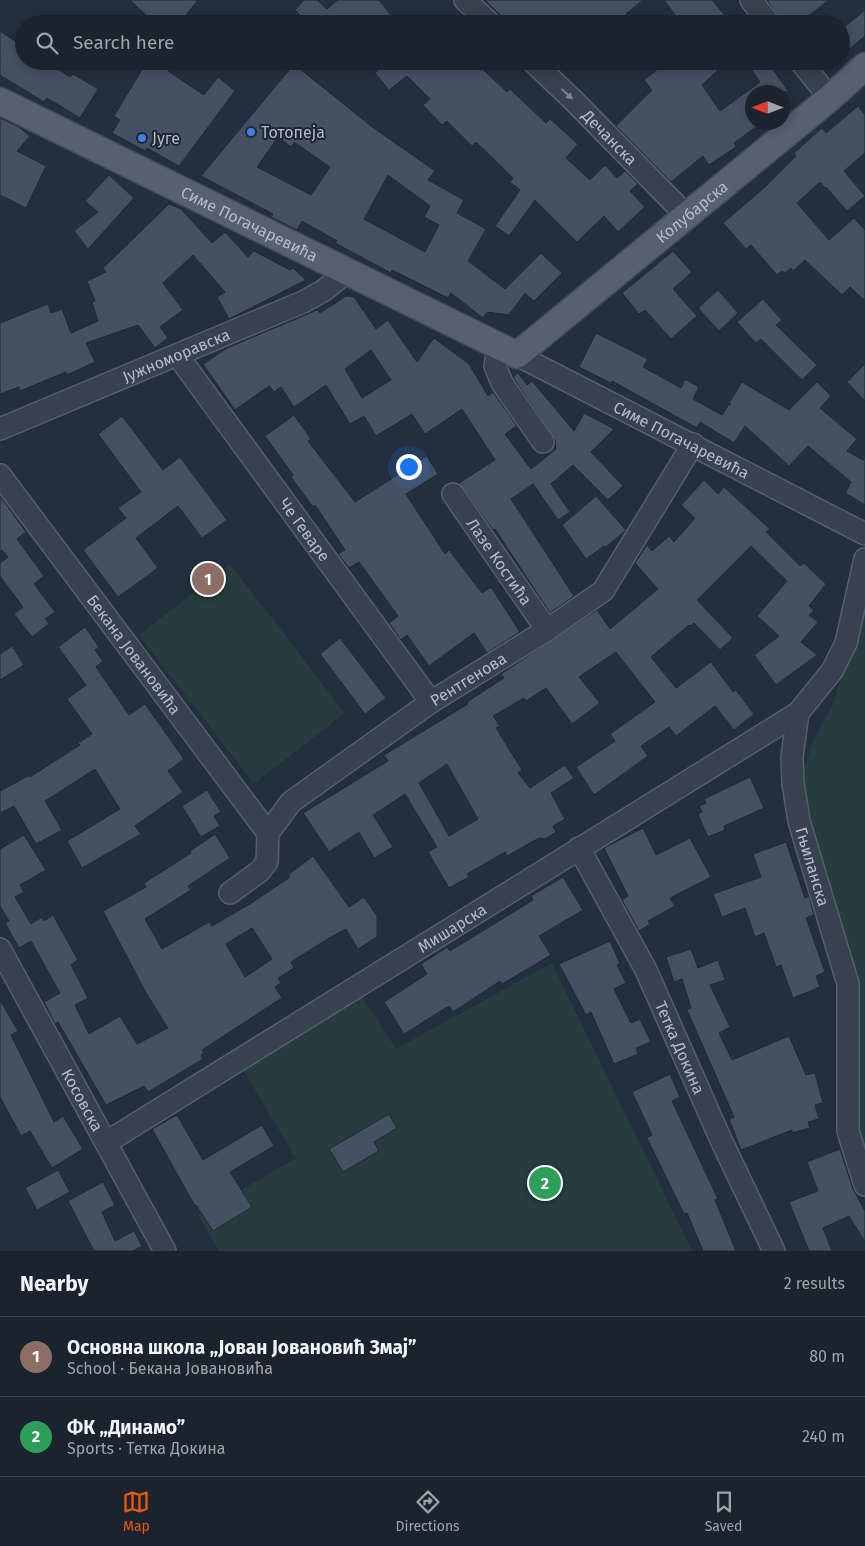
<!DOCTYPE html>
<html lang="en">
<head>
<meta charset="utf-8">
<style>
	:root { --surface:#1b232e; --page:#282f3a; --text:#f1f3f6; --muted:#a0a4aa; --line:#39404a; --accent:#ea580c }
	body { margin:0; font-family:"Fira Sans",sans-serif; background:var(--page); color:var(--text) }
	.compass { position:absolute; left:745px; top:85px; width:45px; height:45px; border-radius:50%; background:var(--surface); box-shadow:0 2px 12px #0003; rotate:270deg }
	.you { position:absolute; left:408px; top:466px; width:18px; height:18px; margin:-12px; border:4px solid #fff; border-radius:50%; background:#1a73e8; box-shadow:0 0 0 8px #1a73e833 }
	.badge { display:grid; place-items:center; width:32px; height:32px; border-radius:50%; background:var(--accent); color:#fff; font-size:16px; font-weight:700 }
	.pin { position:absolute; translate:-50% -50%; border:2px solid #fff; box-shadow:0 1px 5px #0006 }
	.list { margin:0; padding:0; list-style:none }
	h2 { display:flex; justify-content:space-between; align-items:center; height:65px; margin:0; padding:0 20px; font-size:21px }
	h2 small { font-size:16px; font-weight:400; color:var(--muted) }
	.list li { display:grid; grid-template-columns:32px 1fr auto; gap:15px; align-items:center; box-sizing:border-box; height:80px; padding:0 20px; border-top:1px solid var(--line) }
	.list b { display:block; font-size:19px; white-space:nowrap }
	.list p { margin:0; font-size:16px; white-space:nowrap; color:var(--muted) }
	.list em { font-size:16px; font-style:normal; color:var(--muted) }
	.icon { flex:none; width:28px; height:28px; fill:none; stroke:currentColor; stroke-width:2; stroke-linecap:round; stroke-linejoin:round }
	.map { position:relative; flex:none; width:865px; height:1251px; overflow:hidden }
	.search { position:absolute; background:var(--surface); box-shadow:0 2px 12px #0003; left:15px; right:15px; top:15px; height:55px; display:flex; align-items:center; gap:12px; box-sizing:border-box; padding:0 18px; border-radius:28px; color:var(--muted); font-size:19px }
	.sheet { height:225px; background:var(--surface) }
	nav { display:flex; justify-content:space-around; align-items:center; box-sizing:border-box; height:70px; border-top:1px solid var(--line); background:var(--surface); font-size:14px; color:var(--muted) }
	nav a { display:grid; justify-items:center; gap:2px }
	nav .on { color:var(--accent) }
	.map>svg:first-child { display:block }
	.green { fill:#263c3f }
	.building { fill:#455162; stroke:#1f2835; fill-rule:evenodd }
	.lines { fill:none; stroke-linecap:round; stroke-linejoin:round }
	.minor-casing { stroke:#565f6c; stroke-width:24 }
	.major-casing { stroke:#414a57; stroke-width:29 }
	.minor { stroke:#38414e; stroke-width:21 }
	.major { stroke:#56606e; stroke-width:26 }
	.oneway { fill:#7c8592 }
	.shop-dot { fill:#3f7fe0; stroke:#1d2633; stroke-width:2 }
	.labels { text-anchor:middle; stroke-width:4; stroke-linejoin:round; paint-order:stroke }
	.poi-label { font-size:16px; fill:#b4bcc9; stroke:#1d2633; text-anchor:start }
	.street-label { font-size:16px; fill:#b4bcc9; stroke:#1d2633 }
</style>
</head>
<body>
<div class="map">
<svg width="865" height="1251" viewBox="0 0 865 1251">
	<rect width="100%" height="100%" fill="#242f3e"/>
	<g class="green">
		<polygon points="230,564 345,713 254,784 139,635"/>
		<polygon points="865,595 865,1166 854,1115 860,1000 852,967 803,817 801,782 811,746 834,702"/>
		<polygon points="552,963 692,1251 219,1251 198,1215 296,1158 242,1068 361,995 396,1049"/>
	</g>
	<g class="building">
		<polygon points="130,0 198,0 179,24 155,24"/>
		<polygon points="304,0 317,0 327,9 338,0 379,0 398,24 309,24 295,10"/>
		<polygon points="485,0 643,0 626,14 628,17 619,24 583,24 578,17 570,24 503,24 500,15"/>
		<polygon points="664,0 712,0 732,24 682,24"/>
		<polygon points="767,0 829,0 798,24 784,24"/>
		<polygon points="865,10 865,36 841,56 841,30"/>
		<polygon points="0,31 24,47 24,61 46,61 70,77 73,74 98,89 80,118 47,98 44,102 0,75"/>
		<polygon points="147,61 176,61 168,71 204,95 218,77 235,91 179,166 147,148 145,151 112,133 120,120 114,116"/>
		<polygon points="388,61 474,61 507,92 510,89 546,123 550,119 578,144 566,158 590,180 605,165 617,178 625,171 638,184 630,191 645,207 618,232 604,216 577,242 535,200 509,236 495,226 520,190 510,182 513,178 476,142 472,146 447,121 442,125 423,105 430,99 407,76 389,90 375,73"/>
		<polygon points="668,61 728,61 702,85 720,111 760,82 745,61 767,61 789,92 752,92 752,122 763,122 734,143 736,147 709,165 703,156 671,182 616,126 652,90 644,80"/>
		<path d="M294,64L371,126L435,171L428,180L464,200L457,213L486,229L468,261L505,289L541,253L562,273L534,301L525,293L509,315L487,312L483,318L451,293L448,298L392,270L391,273L335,243L337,241L302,221L297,230L271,217L273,214L201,176ZM278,137L291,147L294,142L330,167L311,195L257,167ZM388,175L430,206L424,217L439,225L425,252L364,219Z"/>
		<polygon points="858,106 865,115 865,153 844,171 865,196 847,211 826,187 825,188 820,182 797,203 829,240 854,218 865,230 865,301 850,287 842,295 805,260 793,271 791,268 785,273 782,271 777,275 751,245 746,249 723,223 765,187 796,156 794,153 822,128 826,133"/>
		<polygon points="0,118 19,127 30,136 17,151 46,166 26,208 0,195"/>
		<polygon points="109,175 134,198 88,249 74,231 98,212 85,201"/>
		<polygon points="169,204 181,209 212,243 225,232 248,257 254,251 290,270 293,268 306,280 229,319 217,297 225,292 193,255 163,283 183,310 160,327 168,338 155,348 138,325 86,343 95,362 67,375 66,372 20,391 19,387 0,394 0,323 48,304 51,313 62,309 71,333 98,321 92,302 95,301 87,281 106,272 103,268"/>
		<polygon points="673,251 692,272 673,289 697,316 671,339 645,310 639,314 622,293"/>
		<polygon points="718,290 738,313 719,331 698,308"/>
		<path d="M346,296L354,297L376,329L388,320L417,362L434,338L469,364L488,396L493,392L517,426L505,434L531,469L556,449L555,440L513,377L518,373L527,385L532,381L574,431L584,413L614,429L591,452L623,486L608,500L573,465L551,484L570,512L558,520L533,484L511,499L574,596L550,613L495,529L493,530L459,483L495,460L462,409L425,434L412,414L376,436L364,416L350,424L326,385L294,407L281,387L274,392L269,386L235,410L203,364L227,348L317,310L320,313ZM371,350L391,380L362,398L345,369Z"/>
		<polygon points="763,299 782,320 776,325 817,365 802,380 761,339 756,343 737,322"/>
		<polygon points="596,333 648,359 643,367 681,388 685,379 699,387 693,399 722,415 729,404 731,405 729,403 742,382 789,410 817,382 831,396 820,408 857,439 847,451 863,460 865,457 865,505 845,493 851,482 808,446 789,466 745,426 734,443 700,422 697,428 612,381 611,383 579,367"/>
		<polygon points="865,364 865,401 847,382"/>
		<polygon points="294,415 311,439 308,441 355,502 427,456 438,474 406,494 445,554 449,550 482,593 491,587 520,632 487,653 474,633 429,666 407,635 401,640 389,623 398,616 359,562 349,568 338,554 345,550 315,505 313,507 291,477 293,475 265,436"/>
		<polygon points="122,416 163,470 180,457 227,520 202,538 178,506 136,538 158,568 118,597 83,550 126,518 118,508 141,492 98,434"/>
		<path d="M704,480L718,494L724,487L770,529L766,532L800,566L804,563L826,584L809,606L814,610L809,615L818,622L801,642L817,655L776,685L754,655L779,636L757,616L787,581L751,546L697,600L733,638L720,650L694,623L690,626L689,625L651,657L676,688L711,662L733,692L736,690L754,714L734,730L715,706L676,736L669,727L641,746L648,756L594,795L576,767L615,741L610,734L655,702L616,652L579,677L600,703L572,724L546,688L526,701L524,698L493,716L500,726L496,728L522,770L518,773L530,788L565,765L574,778L551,793L565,819L553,826L556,832L545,839L539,838L507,856L505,852L467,874L469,877L449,888L428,852L437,847L405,794L373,815L393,847L374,858L359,832L329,852L303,813L388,761L384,755L468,704L467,702L504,678L501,674L597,610L610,629L658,589L635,563L647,545L652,551L669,536L674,542L695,518L681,505ZM447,764L478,819L449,836L419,783Z"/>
		<polygon points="0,496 26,532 17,539 44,576 34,584 55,612 45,619 49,624 32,637 14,614 23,607 0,576 0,563 8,557 2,550 0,551"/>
		<polygon points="596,496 626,530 606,547 604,546 586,559 562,525"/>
		<polygon points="85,627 99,647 95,650 103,661 96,667 129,715 145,704 184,759 168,771 183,792 135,826 141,834 82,868 67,841 120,809 95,769 45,801 62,830 36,844 14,806 0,813 0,791 30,775 30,777 80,745 78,743 92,734 67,699 86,685 58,647"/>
		<polygon points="340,638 386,698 365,714 320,654"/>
		<polygon points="12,646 24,665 0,680 0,654"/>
		<polygon points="750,777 764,808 724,826 725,830 708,837 698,814 702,812 699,806 706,803 704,799"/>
		<polygon points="207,790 221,812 214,816 220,826 201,837 182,806"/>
		<polygon points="643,828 656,855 690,838 711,877 670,898 675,906 648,921 650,924 639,931 622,900 628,896 604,848"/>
		<path d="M215,834L230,858L188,886L191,890L145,919L162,949L209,922L212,926L250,904L290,877L288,875L313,856L349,907L364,897L377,916V937L358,949L346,929L329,938L291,962L294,968L278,978L281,983L275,987L282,998L202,1050L204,1053L201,1055L203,1059L148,1092L144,1086L106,1105L58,1022L55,1024L44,1002L60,993L31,941L19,948L5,923L9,921L0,906V849L24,835L46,870L20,885L24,892L15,897L31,924L42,917L44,921L53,915L78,960L71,965L88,998L75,1005L89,1034L120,1016L137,1044L168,1028L146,993L103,911L146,887L144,883L191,853L190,851ZM252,928L272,959L245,977L226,944Z"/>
		<polygon points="786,842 805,898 809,896 814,915 806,918 825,972 816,976 820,987 793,998 781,965 776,967 764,933 755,937 745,908 722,917 713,894 761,877 753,854"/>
		<polygon points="563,877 583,910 539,936 551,955 502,984 500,981 453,1012 449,1006 404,1034 384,1002 427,974 421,964 447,947 450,951 533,900 531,896"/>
		<polygon points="610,941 620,964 617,965 626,983 614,989 631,1023 640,1019 651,1042 636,1048 638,1054 614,1064 591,1012 586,1015 559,964"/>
		<polygon points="691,949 698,968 718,960 725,980 710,985 730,1027 719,1033 732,1060 789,1036 806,1075 815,1073 823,1103 815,1105 819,1119 808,1122 810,1128 792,1133 792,1130 741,1150 729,1119 734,1117 687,1010 691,1008 682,979 674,982 666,957"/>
		<polygon points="0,1000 18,1031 11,1035 54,1122 63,1116 83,1149 52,1168 30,1131 21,1136 0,1097"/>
		<polygon points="670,1074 680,1097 672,1101 718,1199 715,1200 736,1251 703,1251 687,1213 684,1214 647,1138 652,1135 632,1092"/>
		<polygon points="389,1114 397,1128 374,1142 379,1151 343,1172 329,1149"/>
		<polygon points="177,1115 203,1160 262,1125 274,1146 230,1172 252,1207 213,1231 196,1205 195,1206 152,1129"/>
		<polygon points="840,1149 853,1189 865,1211 865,1242 849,1216 823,1228 832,1251 809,1251 789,1202 818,1191 807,1162"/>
		<polygon points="58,1170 70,1192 37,1210 25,1188"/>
		<polygon points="103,1182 115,1205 102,1212 115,1241 134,1231 142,1246 133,1251 94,1251 68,1201"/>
	</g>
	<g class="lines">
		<g class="minor-casing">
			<g id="minor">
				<polyline points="465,0 491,24"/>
				<polyline points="751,0 770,24"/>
				<path id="s1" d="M532,61L572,99L686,215"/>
				<polyline points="800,61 830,98"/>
				<polyline points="499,345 495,366 502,383 543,442"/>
				<path id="s2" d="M517,355L865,534"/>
				<path id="s3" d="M178,356L431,702"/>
				<path id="s4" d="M0,429L303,302L323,291L347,272"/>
				<path id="s5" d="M0,475L268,833"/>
				<path id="s6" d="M453,494L547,630"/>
				<path id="s7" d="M865,559L846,643L832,671L798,713L792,757L793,783L799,821L848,984V1131L865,1185"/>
				<path id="s8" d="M579,848L646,970L721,1140L774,1251"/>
				<path id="s9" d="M230,893L260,871L267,862L268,833L291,802L431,702L547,630L603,591L693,444"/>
				<path id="s10" d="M0,949L165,1251"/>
				<path id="s11" d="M107,1142L798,713"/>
			</g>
		</g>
		<g class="major-casing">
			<g id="major">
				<path id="s12" d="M0,101L517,355L830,98L865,66"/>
			</g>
		</g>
		<use href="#minor" class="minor"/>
		<use href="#major" class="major"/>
	</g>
	<defs><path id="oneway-solid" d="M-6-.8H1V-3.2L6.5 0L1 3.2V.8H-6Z" transform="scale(1.25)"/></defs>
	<use class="oneway" href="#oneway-solid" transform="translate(567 94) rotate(43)"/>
	<g class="shop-dot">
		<circle cx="251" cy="132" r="5"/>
		<circle cx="142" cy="138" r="5"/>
	</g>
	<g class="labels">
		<g class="poi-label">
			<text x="261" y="138">Тотопеја</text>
			<text x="152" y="144">Југе</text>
		</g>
		<g class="street-label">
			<text dy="6" stroke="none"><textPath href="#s1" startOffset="109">Дечанска</textPath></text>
			<text dy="6" stroke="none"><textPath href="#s12" startOffset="802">Колубарска</textPath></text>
			<text dy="6" stroke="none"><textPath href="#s12" startOffset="278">Симе Погачаревића</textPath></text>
			<text dy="6" stroke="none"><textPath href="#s4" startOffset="191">Јужноморавска</textPath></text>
			<text dy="6" stroke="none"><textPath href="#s2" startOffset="185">Симе Погачаревића</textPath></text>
			<text dy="6" stroke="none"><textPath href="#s3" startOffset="215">Че Геваре</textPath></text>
			<text dy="6" stroke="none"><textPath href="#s6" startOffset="82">Лазе Костића</textPath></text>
			<text dy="6" stroke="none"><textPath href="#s5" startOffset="224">Бекана Јовановића</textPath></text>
			<text dy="6" stroke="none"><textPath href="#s9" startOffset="332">Рентгенова</textPath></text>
			<text dy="6" stroke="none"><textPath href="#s7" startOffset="328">Гњиланска</textPath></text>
			<text dy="6" stroke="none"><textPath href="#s11" startOffset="406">Мишарска</textPath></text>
			<text dy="6" stroke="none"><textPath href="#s8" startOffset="224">Тетка Докина</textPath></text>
			<text dy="6" stroke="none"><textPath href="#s10" startOffset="172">Косовска</textPath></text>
		</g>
	</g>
</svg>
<svg class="compass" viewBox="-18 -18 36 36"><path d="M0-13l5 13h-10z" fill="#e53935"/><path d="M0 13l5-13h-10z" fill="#a0a4aa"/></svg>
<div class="you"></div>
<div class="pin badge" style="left:208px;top:579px;background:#8d6e63">1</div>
<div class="pin badge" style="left:545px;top:1183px;background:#2e9e5b">2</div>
<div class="search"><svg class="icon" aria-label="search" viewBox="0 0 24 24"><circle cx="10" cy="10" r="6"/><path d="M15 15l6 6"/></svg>Search here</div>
</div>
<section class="sheet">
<h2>Nearby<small>2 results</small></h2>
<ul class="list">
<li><span class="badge" style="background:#8d6e63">1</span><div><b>Основна школа „Јован Јовановић Змај”</b><p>School · Бекана Јовановића</p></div><em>80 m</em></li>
<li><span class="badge" style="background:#2e9e5b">2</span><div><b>ФК „Динамо”</b><p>Sports · Тетка Докина</p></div><em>240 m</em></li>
</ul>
</section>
<nav>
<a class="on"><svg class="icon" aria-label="map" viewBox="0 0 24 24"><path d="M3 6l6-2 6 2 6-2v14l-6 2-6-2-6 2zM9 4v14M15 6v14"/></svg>Map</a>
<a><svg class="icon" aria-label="directions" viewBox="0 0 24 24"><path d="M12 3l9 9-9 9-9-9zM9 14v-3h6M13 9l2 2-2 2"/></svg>Directions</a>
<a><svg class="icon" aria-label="saved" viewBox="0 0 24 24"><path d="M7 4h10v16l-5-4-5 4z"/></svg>Saved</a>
</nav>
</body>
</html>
